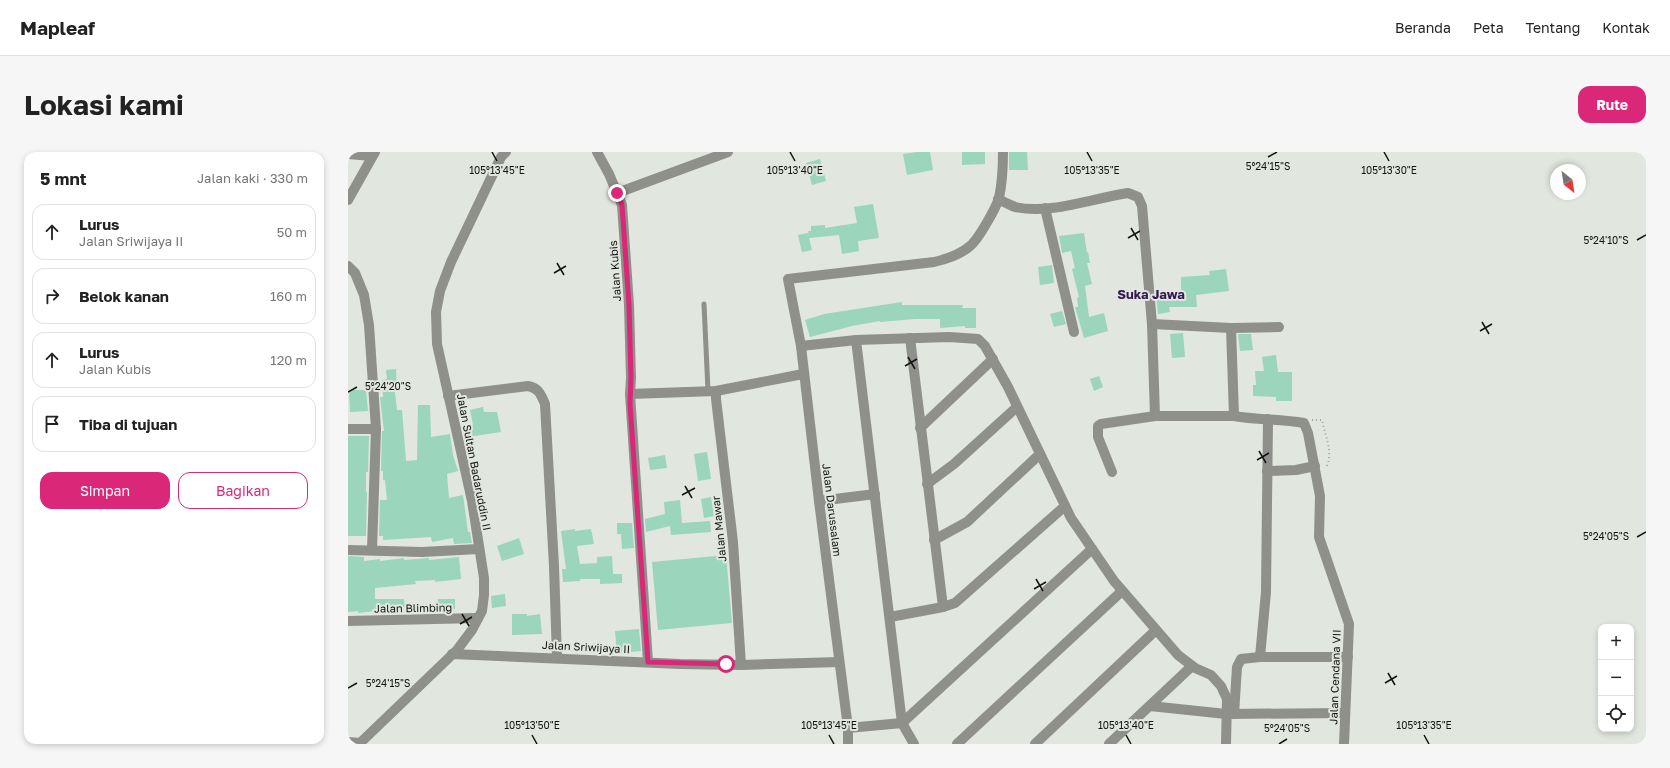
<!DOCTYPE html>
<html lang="id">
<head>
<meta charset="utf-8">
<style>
	:root { --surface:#fff; --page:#f6f6f6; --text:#222; --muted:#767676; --line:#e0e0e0; --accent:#db2777 }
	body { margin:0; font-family:"Golos Text",sans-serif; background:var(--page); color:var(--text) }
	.controls { position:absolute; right:12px; bottom:12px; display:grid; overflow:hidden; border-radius:8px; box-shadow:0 2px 6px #0003 }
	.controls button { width:36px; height:36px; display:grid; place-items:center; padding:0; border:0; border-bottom:1px solid var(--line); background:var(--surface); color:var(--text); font:20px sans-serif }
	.compass { position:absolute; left:1202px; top:12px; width:36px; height:36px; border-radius:50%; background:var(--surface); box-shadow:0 2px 6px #0003; rotate:150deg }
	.stop { position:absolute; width:12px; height:12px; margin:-9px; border:3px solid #db2777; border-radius:50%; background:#fff }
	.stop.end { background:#db2777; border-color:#fff; box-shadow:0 1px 4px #0008 }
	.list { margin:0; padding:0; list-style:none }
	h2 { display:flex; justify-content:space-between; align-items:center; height:52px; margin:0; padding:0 16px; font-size:17px }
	h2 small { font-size:13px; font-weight:400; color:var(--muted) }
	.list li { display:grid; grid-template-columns:26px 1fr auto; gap:12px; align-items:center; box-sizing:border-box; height:56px; margin:0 8px 8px; padding:0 8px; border:1px solid var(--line); border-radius:12px }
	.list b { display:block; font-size:15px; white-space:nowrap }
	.list p { margin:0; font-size:13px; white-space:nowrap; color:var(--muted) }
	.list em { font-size:13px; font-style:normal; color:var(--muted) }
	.actions { display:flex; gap:8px; padding:12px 16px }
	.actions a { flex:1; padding:9px 0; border:1px solid var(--accent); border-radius:12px; text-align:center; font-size:14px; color:var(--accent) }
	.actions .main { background:var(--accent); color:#fff }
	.icon { flex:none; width:22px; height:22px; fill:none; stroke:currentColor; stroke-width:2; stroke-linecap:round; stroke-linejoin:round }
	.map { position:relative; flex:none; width:1298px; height:592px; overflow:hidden; border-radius:12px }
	header { display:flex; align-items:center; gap:24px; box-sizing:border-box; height:56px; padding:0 20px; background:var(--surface); border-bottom:1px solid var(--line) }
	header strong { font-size:19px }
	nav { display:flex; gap:22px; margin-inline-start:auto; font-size:14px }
	.intro { display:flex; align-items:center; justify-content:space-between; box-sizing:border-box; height:96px; padding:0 24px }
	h1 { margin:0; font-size:28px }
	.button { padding:10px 18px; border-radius:12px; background:var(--accent); color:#fff; font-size:14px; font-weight:700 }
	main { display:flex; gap:24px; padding:0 24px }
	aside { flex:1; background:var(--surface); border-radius:12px; box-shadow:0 2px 6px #0003 }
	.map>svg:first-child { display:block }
	.building { fill:#9ad5bc }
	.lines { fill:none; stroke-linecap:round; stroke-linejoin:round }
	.path { stroke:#a3a7a0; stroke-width:2; stroke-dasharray:1 3; stroke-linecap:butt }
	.service { stroke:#8f8f8b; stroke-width:5 }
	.minor { stroke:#8f8f8b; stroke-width:10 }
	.tertiary { stroke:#8f8f8b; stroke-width:10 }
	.route { stroke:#db2777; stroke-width:5 }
	.ticks { fill:none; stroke:#131412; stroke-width:1.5 }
	.labels { text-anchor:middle; stroke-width:4; stroke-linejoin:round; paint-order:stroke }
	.street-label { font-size:11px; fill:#131412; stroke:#e1e6de }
	.quarter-label { font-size:13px; font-weight:bold; fill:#341952; stroke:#e1e6de }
	.ticks-label { font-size:10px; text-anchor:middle; fill:#131412; stroke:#e1e6de; stroke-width:4; stroke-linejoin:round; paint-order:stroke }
</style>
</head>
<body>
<header>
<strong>Mapleaf</strong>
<nav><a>Beranda</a><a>Peta</a><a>Tentang</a><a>Kontak</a></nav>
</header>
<div class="intro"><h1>Lokasi kami</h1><a class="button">Rute</a></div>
<main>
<aside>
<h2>5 mnt<small>Jalan kaki · 330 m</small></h2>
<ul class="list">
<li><svg class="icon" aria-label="ahead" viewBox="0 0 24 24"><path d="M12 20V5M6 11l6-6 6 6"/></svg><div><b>Lurus</b><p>Jalan Sriwijaya II</p></div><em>50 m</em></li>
<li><svg class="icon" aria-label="right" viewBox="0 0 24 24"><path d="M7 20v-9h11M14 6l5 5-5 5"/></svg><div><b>Belok kanan</b></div><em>160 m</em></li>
<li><svg class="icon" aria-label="ahead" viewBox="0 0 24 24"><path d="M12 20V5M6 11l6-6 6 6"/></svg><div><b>Lurus</b><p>Jalan Kubis</p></div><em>120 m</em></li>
<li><svg class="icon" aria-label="arrive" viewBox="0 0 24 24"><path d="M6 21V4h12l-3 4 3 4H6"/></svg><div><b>Tiba di tujuan</b></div></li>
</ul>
<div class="actions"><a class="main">Simpan</a><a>Bagikan</a></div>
</aside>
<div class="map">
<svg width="1298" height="592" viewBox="0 0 1298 592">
	<rect width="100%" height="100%" fill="#e1e6de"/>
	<g class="building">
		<polygon points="569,0 582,0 585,18 559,23 555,2"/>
		<polygon points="614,0 637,0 637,12 614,13"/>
		<polygon points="661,0 679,0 680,18 661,18"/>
		<polygon points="472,7 478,29 464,33 458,11"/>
		<polygon points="525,52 531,86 510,89 511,99 494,102 491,83 461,86 464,98 454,100 450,83 460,81 461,85 460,79 463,79 463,74 477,73 477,76 509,71 506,55"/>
		<polygon points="736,81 739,101 740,100 742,111 739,111 744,132 737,134 741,165 756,161 760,179 736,186 727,155 730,155 729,146 731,145 724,117 727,116 723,99 714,101 711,84"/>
		<polygon points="704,113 706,131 692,133 690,115"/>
		<polygon points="878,117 881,139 848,143 849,155 821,155 822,160 810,162 808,143 833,140 833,125 862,123 861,119"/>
		<polygon points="554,150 554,153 615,153 614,156 628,156 628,176 617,176 617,174 592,176 592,167 567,167 532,170 532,169 504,174 462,185 457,168 476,162"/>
		<polygon points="714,159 718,172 706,175 702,162"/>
		<polygon points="835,181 837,205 824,206 822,182"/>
		<polygon points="890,182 903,182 905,198 892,199"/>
		<polygon points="928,203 930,220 944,220 944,249 928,249 928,245 905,244 905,233 908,233 907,219 916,219 914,205"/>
		<polygon points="48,217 49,239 47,240 49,258 54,258 58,309 69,308 70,253 82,253 83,285 102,282 105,303 110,319 99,322 101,346 115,343 120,380 122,380 124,391 106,392 105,386 84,390 83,385 35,388 35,384 31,384 32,348 39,348 37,328 35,328 35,319 33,319 34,279 36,279 32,245 35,245 34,228 39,227 38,218"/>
		<polygon points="751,224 755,235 746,239 742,227"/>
		<polygon points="1,238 18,238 20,259 2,260"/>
		<polygon points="135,255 136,260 149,260 153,280 120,285 118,275 125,273 122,258"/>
		<polygon points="0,284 21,284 20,320 18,320 18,340 19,340 18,384 0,384"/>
		<polygon points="359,300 363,327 350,329 346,302"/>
		<polygon points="317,303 319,316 302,318 300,306"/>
		<polygon points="363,345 366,364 356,366 353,347"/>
		<polygon points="332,348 334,371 362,369 363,380 323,383 322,374 298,380 297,367 317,362 316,350"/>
		<polygon points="269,371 284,371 286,396 274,397 273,382 269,382"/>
		<polygon points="227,377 227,379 243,377 246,392 229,394 232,412 249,411 249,405 264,404 265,422 274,422 274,431 252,432 252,427 232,427 232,429 215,430 214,417 218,417 213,379"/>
		<polygon points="171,386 176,402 154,409 149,394"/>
		<polygon points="378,403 384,471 310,478 304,410"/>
		<polygon points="0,404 16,405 16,409 32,407 32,409 56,406 56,408 81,406 81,408 111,405 113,427 87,430 87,428 67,429 68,432 27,436 27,447 56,447 57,455 19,460 10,461 10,459 0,460"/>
		<polygon points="157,442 158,454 144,456 143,444"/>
		<polygon points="90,447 107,447 107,457 89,457"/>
		<polygon points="164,462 179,462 179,464 192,462 194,482 164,483"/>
		<polygon points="291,477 293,499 269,501 267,479"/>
	</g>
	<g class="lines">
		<path class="path" d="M964,268H974C977,284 986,301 978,316"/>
		<polyline class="service" points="356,152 360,239"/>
		<g class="minor">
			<polyline points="249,0 261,22 274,53 281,153 283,226 282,242"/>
			<polyline points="0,2 24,4"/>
			<polyline points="269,41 380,0"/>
			<path d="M650,47C656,50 662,53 667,55C702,63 745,46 780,41L790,45L794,54L804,172L807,264L753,272L750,274V285L764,320"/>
			<polyline points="0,48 27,0"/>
			<polyline points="697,56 726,180"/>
			<polyline points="0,114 7,121 16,143 21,173 28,277 24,398"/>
			<polyline points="804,172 883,176 931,175"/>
			<polyline points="508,188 554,571"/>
			<polyline points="453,194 508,188 601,185 630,187 637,194 660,235 723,366 766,429 830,503 847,516 863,523 873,534 879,547 878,592"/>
			<polyline points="368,239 368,247 385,390 393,513"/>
			<path d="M100,244L180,234C191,236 193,243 197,252L206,414L209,506"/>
			<polyline points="807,264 886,264 883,176"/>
			<path d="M886,264C909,268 933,267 956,271L960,281L972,344L971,385L1001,472L996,592"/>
			<polyline points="572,276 645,207"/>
			<polyline points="0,277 28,277"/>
			<polyline points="919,319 948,318 967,314"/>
			<polyline points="579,332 606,312 669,255"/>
			<polyline points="471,349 527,342"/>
			<polyline points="586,388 619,370 692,302"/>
			<polyline points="0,398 74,400 131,397"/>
			<polyline points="595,455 607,451 717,354"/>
			<polyline points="542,465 595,455 562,186"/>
			<polyline points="0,469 130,466"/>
			<polyline points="104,502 332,512 393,513 491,510"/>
			<polyline points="912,505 918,440 920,267"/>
			<polyline points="300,510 282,242 368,239 455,222"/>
			<polyline points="802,554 878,562 997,561"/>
			<polyline points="886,562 889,515 893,507 912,505 1000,505"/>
			<polyline points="554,571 744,397"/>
			<polyline points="500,576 554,571 566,592"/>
			<polyline points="0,590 12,591"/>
			<path d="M500,592V576L471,349L453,194L440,127L586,110C599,107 612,103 622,94C630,88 648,56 651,46C654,32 655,15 655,0"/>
			<polyline points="609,592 774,439"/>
			<polyline points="687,592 808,478"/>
			<polyline points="761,592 844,514"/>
		</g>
		<polyline class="tertiary" points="11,592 109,498 124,478 134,459 136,443 136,426 124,349 89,192 88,160 92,139 103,110 153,5 158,0"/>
	</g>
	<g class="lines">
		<polyline class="route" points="269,41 274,53 281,153 283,226 282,252 300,510 378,512"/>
	</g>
	<path class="ticks" d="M144,0L149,9M442,0L447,9M739,0L744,9M1036,0L1041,9M920,5L929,0M783,76L790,88M780,86L792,79M1289,88L1298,83M209,111L216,123M206,121L218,114M1134,170L1141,182M1132,179L1144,172M560,205L567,217M557,214L569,207M0,240L9,235M911,299L918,311M909,308L921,301M337,334L344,346M334,343L347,336M1289,385L1298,380M688,427L695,439M686,437L698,430M114,462L121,474M112,472L124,465M1040,521L1047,533M1037,531L1049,524M0,536L9,531M184,583L189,592M481,583L486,592M778,583L783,592M1076,583L1081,592M931,592L939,587"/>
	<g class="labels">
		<g class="street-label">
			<text transform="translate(267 119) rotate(-94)" y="4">Jalan Kubis</text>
			<text transform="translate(126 310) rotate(79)" y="4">Jalan Sultan Badaruddin II</text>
			<text transform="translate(484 358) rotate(83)" y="4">Jalan Darussalam</text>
			<text transform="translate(371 377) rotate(-96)" y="4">Jalan Mawar</text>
			<text transform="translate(65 456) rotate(-1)" y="4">Jalan Blimbing</text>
			<text transform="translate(238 495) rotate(3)" y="4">Jalan Sriwijaya II</text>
			<text transform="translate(987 525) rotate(-88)" y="4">Jalan Cendana VII</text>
		</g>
		<g class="quarter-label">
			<text x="803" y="147">Suka Jawa</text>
		</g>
	</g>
	<g class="ticks-label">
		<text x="920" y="18">5°24'15"S</text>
		<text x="149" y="22">105°13'45"E</text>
		<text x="447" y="22">105°13'40"E</text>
		<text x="1041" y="22">105°13'30"E</text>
		<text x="744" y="22">105°13'35"E</text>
		<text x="1258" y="92">5°24'10"S</text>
		<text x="40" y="238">5°24'20"S</text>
		<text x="1258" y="388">5°24'05"S</text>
		<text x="40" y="535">5°24'15"S</text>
		<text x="184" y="577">105°13'50"E</text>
		<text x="481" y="577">105°13'45"E</text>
		<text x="778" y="577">105°13'40"E</text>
		<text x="1076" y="577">105°13'35"E</text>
		<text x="939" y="580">5°24'05"S</text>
	</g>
</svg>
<div class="controls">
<button>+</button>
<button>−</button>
<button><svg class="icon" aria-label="locate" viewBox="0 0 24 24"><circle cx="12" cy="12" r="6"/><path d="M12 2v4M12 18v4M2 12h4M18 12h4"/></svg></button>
</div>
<svg class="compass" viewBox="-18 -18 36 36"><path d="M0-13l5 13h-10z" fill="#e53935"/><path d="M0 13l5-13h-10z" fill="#767676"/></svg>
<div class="stop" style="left:378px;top:512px"></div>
<div class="stop end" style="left:269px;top:41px"></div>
</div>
</main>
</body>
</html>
